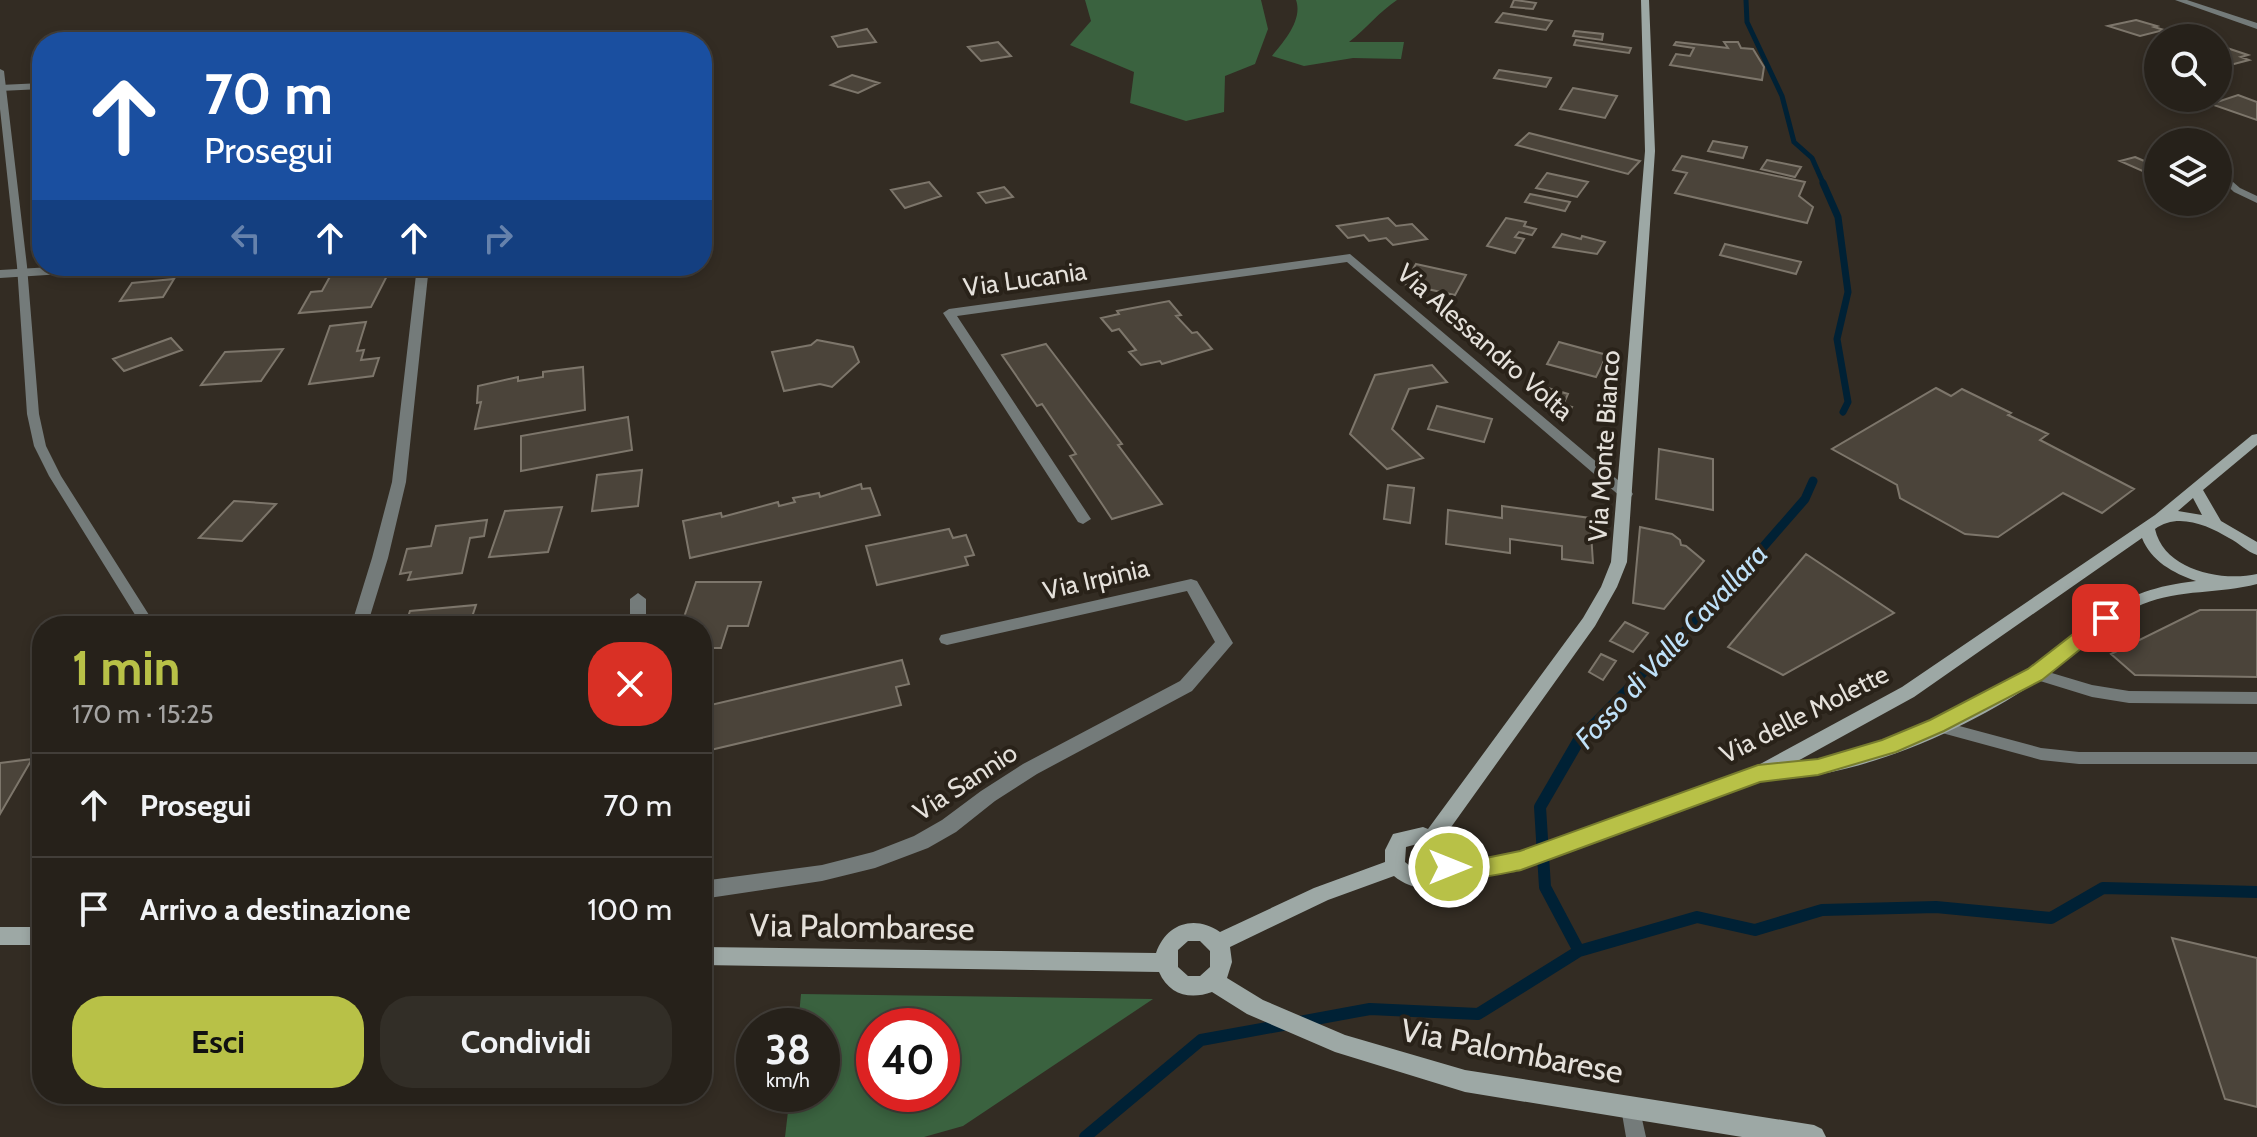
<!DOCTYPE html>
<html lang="it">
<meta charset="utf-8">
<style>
body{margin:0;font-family:Cabin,sans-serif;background:#322e27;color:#f1f3f6;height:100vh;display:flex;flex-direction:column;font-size:30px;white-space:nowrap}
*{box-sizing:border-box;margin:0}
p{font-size:26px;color:#a4a3a2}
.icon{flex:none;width:44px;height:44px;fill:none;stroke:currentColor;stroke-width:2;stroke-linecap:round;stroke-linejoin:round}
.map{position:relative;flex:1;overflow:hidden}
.panel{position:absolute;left:32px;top:616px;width:680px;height:488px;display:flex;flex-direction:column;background:#26211a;border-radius:32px;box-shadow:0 4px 12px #0003,0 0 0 2px #423e39}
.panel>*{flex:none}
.guide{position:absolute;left:32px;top:32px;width:680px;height:244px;border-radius:32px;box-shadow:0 4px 12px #0003,0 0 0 2px #423e39;background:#1a4fa0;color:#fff;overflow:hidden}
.controls{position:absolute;left:2144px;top:24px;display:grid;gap:16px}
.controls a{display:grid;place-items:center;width:88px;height:88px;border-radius:50%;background:#26211a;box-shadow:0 4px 12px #0003,0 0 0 2px #423e39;font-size:40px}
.speed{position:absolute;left:736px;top:1008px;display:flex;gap:16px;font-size:40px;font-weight:700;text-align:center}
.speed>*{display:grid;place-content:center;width:104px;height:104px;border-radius:50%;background:#26211a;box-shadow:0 4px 12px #0003,0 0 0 2px #423e39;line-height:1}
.speed small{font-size:20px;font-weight:400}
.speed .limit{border:12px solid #d22;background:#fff;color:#111}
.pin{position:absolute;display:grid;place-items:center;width:68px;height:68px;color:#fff;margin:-34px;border-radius:16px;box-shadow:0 4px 12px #0006}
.me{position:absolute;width:88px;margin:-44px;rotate:90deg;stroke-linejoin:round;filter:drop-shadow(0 0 6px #0008)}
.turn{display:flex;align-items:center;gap:28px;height:168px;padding:0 40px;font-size:36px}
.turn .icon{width:104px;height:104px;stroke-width:2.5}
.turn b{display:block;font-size:56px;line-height:68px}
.lanes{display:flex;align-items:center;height:76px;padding:0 40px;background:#0003;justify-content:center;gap:40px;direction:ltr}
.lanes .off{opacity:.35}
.round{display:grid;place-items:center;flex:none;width:84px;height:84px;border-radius:32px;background:#322e27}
.overview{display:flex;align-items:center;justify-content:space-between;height:136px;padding:0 40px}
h1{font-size:48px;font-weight:700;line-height:60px;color:#b8c147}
.cta{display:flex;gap:16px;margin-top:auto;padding:16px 40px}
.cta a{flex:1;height:92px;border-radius:32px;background:#b8c147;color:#111;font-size:32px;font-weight:700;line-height:92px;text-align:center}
.cta a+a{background:#322e27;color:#f1f3f6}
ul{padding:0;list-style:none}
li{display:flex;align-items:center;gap:24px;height:104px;padding:0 40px;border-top:2px solid #423e39}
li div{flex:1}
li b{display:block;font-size:30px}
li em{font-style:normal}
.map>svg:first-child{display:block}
.green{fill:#3a623f;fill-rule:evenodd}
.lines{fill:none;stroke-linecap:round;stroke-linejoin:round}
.stream-far3{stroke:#002135;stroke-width:5}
.stream-far2{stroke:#002135;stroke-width:7}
.stream-far1{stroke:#002135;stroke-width:9}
.stream{stroke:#002135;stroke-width:12}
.building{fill:#4b443a;stroke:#7d766b;stroke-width:2}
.lane{fill:#747b7a;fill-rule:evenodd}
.street{fill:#747b7a;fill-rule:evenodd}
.secondary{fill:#9da8a5;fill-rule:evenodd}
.route{fill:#b8c147;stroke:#787d2e;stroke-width:2}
.labels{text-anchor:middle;stroke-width:8;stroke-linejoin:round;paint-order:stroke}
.street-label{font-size:26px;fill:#e5e1db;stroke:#292219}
.water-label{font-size:28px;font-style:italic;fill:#bfe1f9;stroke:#292219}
.near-street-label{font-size:32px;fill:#e5e1db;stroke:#292219}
</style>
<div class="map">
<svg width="2257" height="1137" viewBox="0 0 2257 1137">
<rect width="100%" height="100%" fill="#332c23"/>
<path class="green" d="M1085,0H1261L1268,29L1255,64L1225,76L1224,112L1186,121L1130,103L1134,72L1070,45L1091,21Z
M1296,0H1397C1379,12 1367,28 1349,42H1404L1401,59L1353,58L1304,66L1272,56C1284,41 1303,20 1296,0Z
M801,994L1153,999L963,1126L924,1137H785L790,1094H822V1026H798ZM874,1026H942V1094H874Z"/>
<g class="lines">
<path class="stream-far3" d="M1746,0L1747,22L1782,96L1794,142L1812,158L1824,185"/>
<path class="stream-far2" d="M1823,183L1838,217L1848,292L1837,339L1848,402L1843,412"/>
<path class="stream-far1" d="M1582,735L1731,584L1805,499L1813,481"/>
<path class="stream" d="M1579,951L1545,887L1540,807L1583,733
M1085,1137L1201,1040L1370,1009L1478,1014L1579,951L1697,917L1755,930L1822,910L1936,907L2051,918L2103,888L2257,892"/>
</g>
<path class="building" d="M1514,0H1515L1536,3L1533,9L1511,7Z
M1503,13L1552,21L1546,30L1496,22Z
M2136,20L2157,26L2154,27L2164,30L2140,36L2108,26Z
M867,29L876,42L838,47L832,37Z
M1575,31L1603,34L1602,40L1573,36Z
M1576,40L1631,48L1629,53L1574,45Z
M998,42L1011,56L981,61L968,47Z
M1676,42L1728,48L1724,42H1738L1741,48L1753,49L1764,67L1762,80L1670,65L1676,54L1690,56L1694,48L1674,45Z
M2218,45L2248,55L2241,57L2249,60L2234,64H2218Z
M1499,70L1551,78L1546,87L1494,78Z
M852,75L879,83L858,93L831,85Z
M1573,88L1617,96L1605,118L1560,109Z
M2238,95L2257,102V120L2211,104Z
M1529,133L1640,161L1628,174L1516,145Z
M2194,134L2216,142H2173Z
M1713,141L1747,147L1743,158L1708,151Z
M1682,156L1805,182L1799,196L1813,207L1807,223L1675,193L1687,173L1673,170Z
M2135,157L2158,167V169L2147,173L2120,161Z
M1767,160L1801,167L1795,177L1761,169Z
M1547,173L1588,182L1577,197L1536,188Z
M929,182L941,196L905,208L891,190Z
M1004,187L1013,197L986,203L978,193Z
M1530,194L1570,202L1565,211L1525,202Z
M1388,218L1396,226L1412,224L1427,239L1393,245L1386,238L1369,241L1364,235L1348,238L1337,226Z
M1506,218L1526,222L1524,226L1536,229L1532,235L1519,232L1515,237L1524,239L1515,253L1487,246Z
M1562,234L1581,239L1582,236L1605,242L1597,254L1553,247Z
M1725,244L1801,262L1796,274L1720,255Z
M1416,264L1466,275L1455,295L1404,284Z
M391,268L371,307L299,313L311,292L322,291L332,273Z
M174,279L163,297L120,301L132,283Z
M1169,301L1181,315L1176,316L1192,333L1197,332L1212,349L1162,364L1160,361L1141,365L1129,352L1136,350L1119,329L1112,331L1101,318L1119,314L1117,311Z
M366,322L357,351L364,350L361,360L379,358L373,376L309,384L330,326Z
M171,338L182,350L124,371L113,359Z
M817,340L853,347L859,362L832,387L820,384L784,391L772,352L811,345Z
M1559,342L1607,355L1596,377L1547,364Z
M1046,344L1122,444L1118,445L1162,504L1112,519L1070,456L1076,454L1042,404L1037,406L1002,355Z
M283,349L261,381L201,385L225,352Z
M1432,365L1447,382L1409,389L1392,429L1423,458L1387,469L1350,434L1375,375Z
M583,367L585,410L475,429L481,402L477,403L478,386L518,377V381L543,377V372Z
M1538,385L1568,394L1563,405L1572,407L1564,423L1533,395Z
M1936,388L1951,396L1962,389L2011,413L2008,415L2048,434L2040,440L2134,489L2102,513L2063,493L1998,537L1965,534L1900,498L1897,485L1832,449Z
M1437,406L1492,419L1484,442L1428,429Z
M628,417L632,450L521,471V436Z
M1659,449L1713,459V510L1656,499Z
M642,470L638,506L592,511L597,475Z
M861,484L862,489L870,488L880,515L690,558L683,521L721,513L722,517L778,502L779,506L795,502L793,498L819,493L820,497Z
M1388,485L1414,488L1410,523L1384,519Z
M234,501L276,504L242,541L199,538Z
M1502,506L1590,518L1593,563L1562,559V546L1510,539V553L1446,544L1448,510L1502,518Z
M562,507L548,552L489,557L505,511Z
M487,520L484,536L470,538L462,573L408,580L411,572L400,574L407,549L431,546L436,526Z
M1640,527L1672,534L1680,540L1681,545L1686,546L1704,561L1664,609L1633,603Z
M949,529L953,538L966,535L974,555L965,557L968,565L877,585L866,546Z
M1806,554L1894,613L1783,675L1728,647Z
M696,582H761L748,626H728L721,648H702V626H681Z
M476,605L469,626H405L410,611Z
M2200,610H2257V677L2135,675L2111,654Z
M1625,622L1648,633L1633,652L1610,641Z
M1601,654L1616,661L1603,680L1589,672Z
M902,660L909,684L896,687L901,705L702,752V707Z
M32,759L0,814V763Z
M2172,938L2257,958V1107L2225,1099Z
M240,1094H321L316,1103L237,1100Z"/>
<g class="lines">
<path class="lane" d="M0,69L4,71L27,266L39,414L46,446L61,476L156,626H142L49,476L34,446L27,414L17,266L0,109Z
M2218,169L2240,188L2257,196V203L2234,192L2218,177Z
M2035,668L2092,685L2129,691L2257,692V704L2129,703L2092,697L2030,678L2027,674L2030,670Z
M1937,720L2041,748L2079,752H2257V764H2079L2041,760L1931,730L1929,726L1931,722Z
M1631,1098L1638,1101L1646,1137H1626L1621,1108L1624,1101Z"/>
<path class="street" d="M2175,0H2187L2257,23V29Z
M42,83V89L0,91V85Z
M1350,254L1631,491L1633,494L1631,497H1621L1347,262L957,316L1091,519L1083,524L1078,522L943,313L949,309Z
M69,266H131L125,270L0,278V270Z
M417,266H429L406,482L388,558L367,626H351L372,558L392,482Z
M1191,579L1197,581L1233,643L1192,691L1037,774L995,801L956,832L928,848L875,868L822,881L702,899V881L822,865L873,852L914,836L942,820L981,791L1023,764L1180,681L1215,642L1187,591L947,645L941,643L939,639L941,635Z
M638,593L646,599V626H630V599Z"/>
<path class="secondary" d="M1641,0H1649L1655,151L1627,562L1617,587L1595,626L1444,837L1451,841L1459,859L1481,861L1520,853L1751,769L1902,687L2155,515L2252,435L2257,434V445L2203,490L2221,521L2257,542V555C2247,552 2239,543 2229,538C2208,525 2177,512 2155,529C2164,570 2221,582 2257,574V584C2220,594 2180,589 2143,604C2107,619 2082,650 2050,672C1975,727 1857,780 1763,780L1521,869L1481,877L1454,876C1440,895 1410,890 1394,876L1328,900L1230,947L1232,962L1227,978L1263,1000L1345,1035L1465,1070L1814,1125L1822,1129L1826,1137H1742L1465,1092L1335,1052L1247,1014L1212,992C1190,1000 1169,995 1159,972L702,965V947L1156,953C1166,924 1194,914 1220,932L1314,888L1385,862V850L1393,834L1423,827L1428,829L1583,618L1601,587L1611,562L1645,151ZM2193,498L2202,515L2178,511ZM2142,538C2151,561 2173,573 2196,581C2114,590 2098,622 2036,664C1970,711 1875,755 1794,763L1914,697ZM1421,843L1436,852L1440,861L1437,868C1425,875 1415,870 1405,862L1406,847ZM1188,941H1200L1210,951V967L1200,976H1188L1178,967V950Z
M0,927H42V945H0Z"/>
</g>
<path class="route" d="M2106,612L2115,618L2113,623L2042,680L1944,731L1896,752L1818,775L1760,782L1521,870C1495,875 1467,883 1441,874L1438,867L1441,860L1449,857L1481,859L1520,851L1758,765L1818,759L1882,740L1930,720L2028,669L2099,614Z"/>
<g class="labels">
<g class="street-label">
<text transform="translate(1025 279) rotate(-8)" y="9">Via Lucania</text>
<text transform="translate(1485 342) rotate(41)" y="9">Via Alessandro Volta</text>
<text transform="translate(1604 446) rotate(-86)" y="9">Via Monte Bianco</text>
<text transform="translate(1096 579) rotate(-13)" y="9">Via Irpinia</text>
<text transform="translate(1804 714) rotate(-27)" y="9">Via delle Molette</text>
<text transform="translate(965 782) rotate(-33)" y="9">Via Sannio</text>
</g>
<g class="water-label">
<text transform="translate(1671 646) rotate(-47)" y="10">Fosso di Valle Cavallara</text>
</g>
<g class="near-street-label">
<text transform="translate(862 927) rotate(1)" y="11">Via Palombarese</text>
<text transform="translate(1512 1051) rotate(11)" y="11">Via Palombarese</text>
</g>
</g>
</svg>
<div class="controls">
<a><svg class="icon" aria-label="search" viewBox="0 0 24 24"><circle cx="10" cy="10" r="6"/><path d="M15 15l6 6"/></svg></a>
<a><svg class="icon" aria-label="layers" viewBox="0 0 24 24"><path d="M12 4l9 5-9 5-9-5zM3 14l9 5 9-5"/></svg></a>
</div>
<div class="speed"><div>38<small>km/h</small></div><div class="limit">40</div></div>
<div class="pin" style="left:2106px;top:618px;background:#d93025"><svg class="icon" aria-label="arrive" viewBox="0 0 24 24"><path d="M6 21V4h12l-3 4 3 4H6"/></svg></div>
<svg class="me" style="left:1449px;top:867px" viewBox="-20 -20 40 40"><circle r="17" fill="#b8c147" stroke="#fff" stroke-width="3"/><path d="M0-11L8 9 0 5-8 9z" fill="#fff"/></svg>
<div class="guide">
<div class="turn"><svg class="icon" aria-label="ahead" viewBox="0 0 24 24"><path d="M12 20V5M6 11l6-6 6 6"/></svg><div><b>70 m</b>Prosegui</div></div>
<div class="lanes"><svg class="icon off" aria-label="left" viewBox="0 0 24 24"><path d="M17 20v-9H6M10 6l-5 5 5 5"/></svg><svg class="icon" aria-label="ahead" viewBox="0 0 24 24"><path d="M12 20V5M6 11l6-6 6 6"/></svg><svg class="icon" aria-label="ahead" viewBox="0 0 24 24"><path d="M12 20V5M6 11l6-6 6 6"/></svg><svg class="icon off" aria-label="right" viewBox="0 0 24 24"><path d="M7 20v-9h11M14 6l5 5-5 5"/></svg></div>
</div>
<section class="panel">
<div class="overview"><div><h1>1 min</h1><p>170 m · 15:25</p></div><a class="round" style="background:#d93025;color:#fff"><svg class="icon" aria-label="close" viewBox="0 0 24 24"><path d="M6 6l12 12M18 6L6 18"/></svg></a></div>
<ul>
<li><svg class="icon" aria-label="ahead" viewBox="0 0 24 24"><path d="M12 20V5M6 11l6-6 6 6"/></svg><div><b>Prosegui</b></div><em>70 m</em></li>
<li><svg class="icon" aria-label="arrive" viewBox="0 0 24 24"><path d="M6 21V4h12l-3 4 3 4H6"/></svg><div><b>Arrivo a destinazione</b></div><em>100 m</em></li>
</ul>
<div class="cta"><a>Esci</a><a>Condividi</a></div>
</section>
</div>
